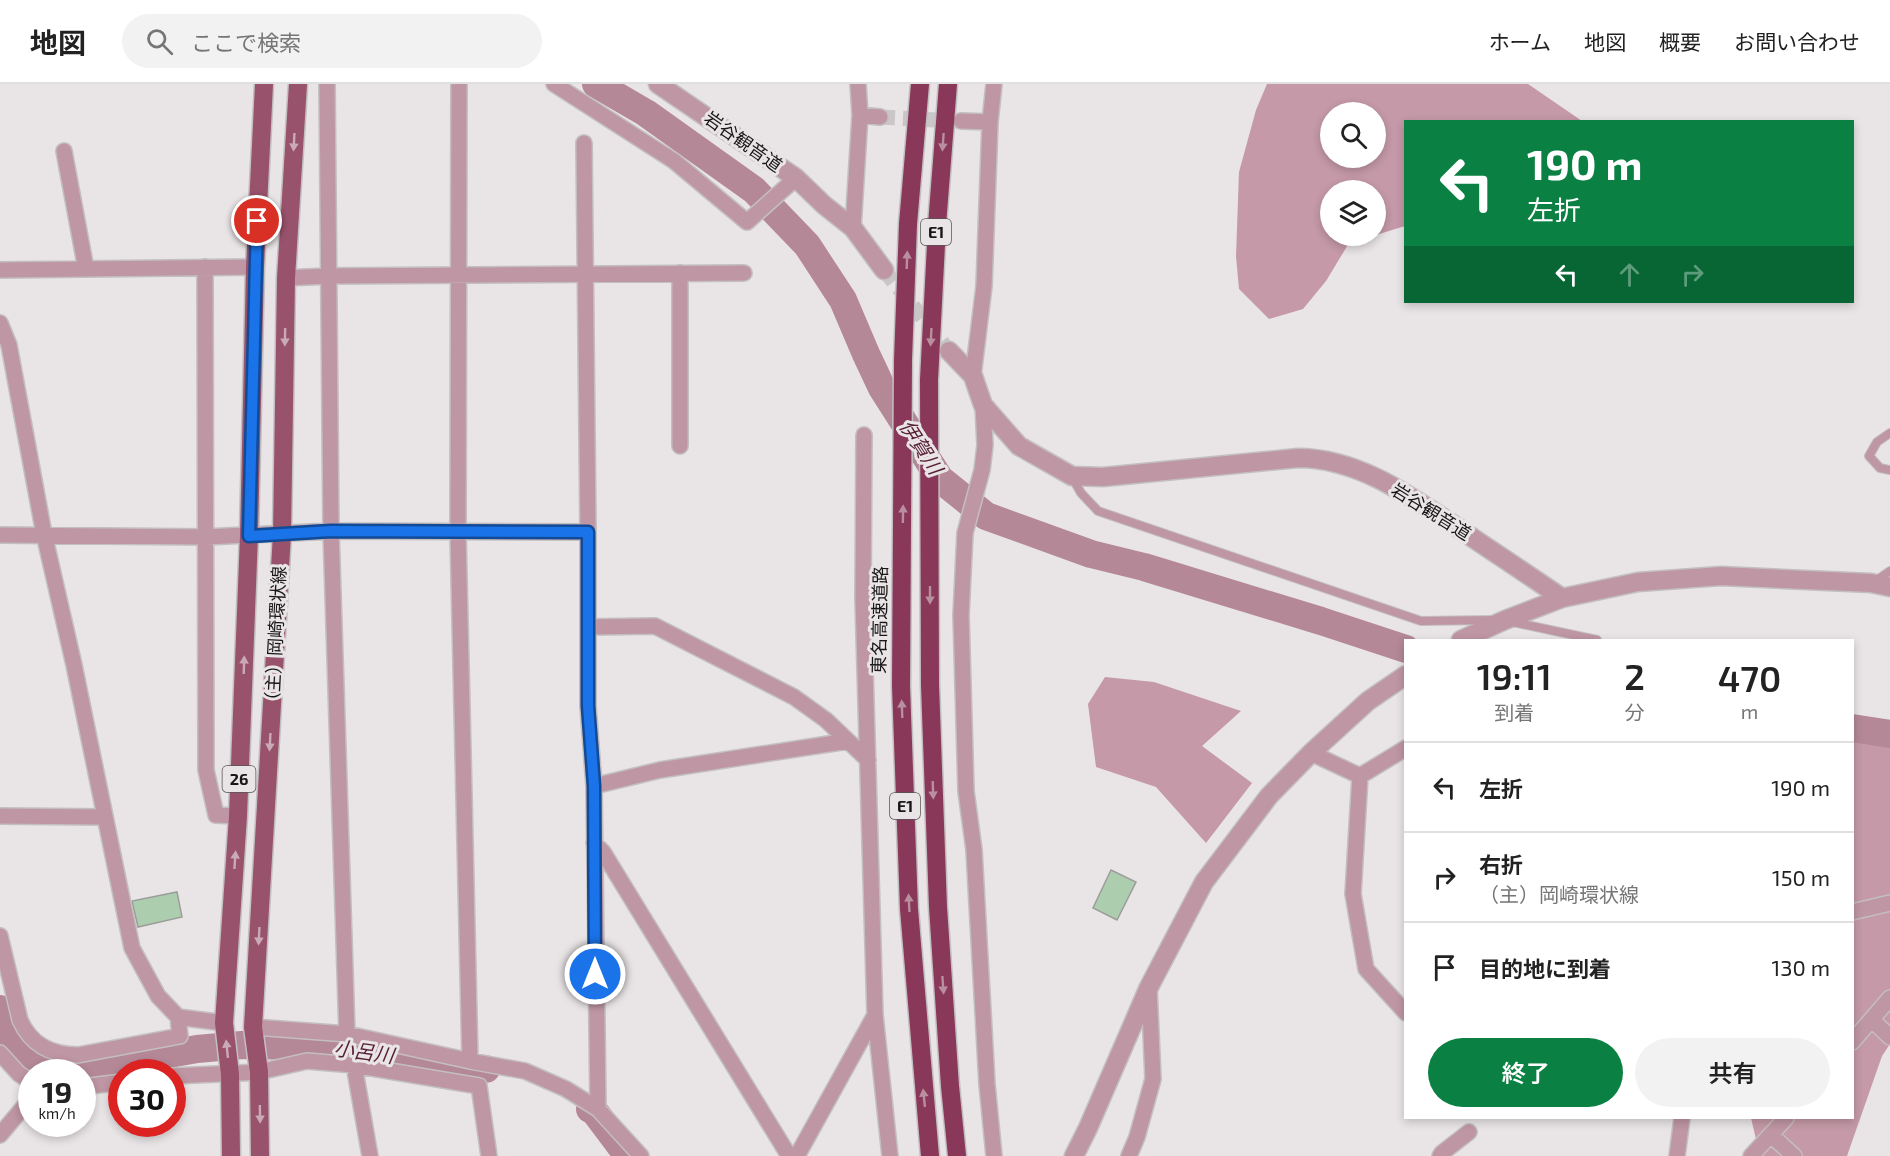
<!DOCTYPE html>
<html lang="ja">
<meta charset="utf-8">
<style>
body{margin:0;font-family:"Exo 2","Noto Sans JP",sans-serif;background:#f2f2f2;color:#222;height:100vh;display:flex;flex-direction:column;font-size:22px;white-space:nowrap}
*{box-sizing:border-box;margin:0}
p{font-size:20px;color:#767676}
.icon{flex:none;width:33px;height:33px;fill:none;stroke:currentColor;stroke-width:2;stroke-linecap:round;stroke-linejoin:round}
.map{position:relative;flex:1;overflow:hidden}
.sheet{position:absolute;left:1404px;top:555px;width:450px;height:480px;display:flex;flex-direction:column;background:#fff;border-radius:0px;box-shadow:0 3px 9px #0003}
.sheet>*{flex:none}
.top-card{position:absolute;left:1404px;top:36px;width:450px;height:183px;border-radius:0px;box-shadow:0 3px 9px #0003;background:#0b8043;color:#fff;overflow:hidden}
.buttons{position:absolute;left:1320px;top:18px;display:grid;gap:12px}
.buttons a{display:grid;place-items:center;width:66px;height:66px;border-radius:50%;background:#fff;box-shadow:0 3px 9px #0003;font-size:30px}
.speed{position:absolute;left:18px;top:975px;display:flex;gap:12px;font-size:30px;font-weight:700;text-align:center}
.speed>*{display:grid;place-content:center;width:78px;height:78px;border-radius:50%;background:#fff;box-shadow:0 3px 9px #0003;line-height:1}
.speed small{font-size:15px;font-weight:400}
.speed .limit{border:9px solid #d22;background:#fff;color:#111}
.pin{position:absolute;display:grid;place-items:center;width:51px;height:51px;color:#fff;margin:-26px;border:3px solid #fff;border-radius:50%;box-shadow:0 2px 6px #0007}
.me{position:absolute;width:66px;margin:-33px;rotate:0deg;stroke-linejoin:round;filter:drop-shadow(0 0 4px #0008)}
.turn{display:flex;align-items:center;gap:21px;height:126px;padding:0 24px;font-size:27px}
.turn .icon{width:78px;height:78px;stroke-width:2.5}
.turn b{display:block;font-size:42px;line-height:51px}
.lanes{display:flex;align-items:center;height:57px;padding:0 24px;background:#0003;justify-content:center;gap:30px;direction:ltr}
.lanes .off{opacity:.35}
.eta{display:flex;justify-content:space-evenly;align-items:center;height:102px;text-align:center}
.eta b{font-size:36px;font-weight:600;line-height:42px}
.button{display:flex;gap:12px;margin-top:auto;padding:12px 24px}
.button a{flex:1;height:69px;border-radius:36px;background:#0b8043;color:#fff;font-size:24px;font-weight:600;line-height:69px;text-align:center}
.button a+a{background:#f2f2f2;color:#222}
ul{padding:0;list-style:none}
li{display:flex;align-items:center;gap:18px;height:90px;padding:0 24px;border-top:2px solid #e0e0e0}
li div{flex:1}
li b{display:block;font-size:22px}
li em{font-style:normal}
header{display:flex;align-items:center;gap:36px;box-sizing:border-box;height:84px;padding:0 30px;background:#fff;border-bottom:2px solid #e0e0e0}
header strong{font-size:28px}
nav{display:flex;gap:33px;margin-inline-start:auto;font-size:21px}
.search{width:420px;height:54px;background:#f2f2f2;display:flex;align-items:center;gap:15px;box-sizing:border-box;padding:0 21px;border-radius:33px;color:#767676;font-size:22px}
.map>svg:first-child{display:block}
.forest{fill:#c599a7;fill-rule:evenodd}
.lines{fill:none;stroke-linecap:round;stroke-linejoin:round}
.river{stroke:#b48897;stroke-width:28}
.building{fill:#accdae;stroke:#9b9e9b;stroke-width:1.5}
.minor-tunnel{stroke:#cac5c6;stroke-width:15;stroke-dasharray:15 8;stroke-linecap:butt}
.service-casing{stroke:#c3bfc0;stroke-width:10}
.minor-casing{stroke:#c3bfc0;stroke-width:18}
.tertiary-casing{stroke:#c3bfc0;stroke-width:21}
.primary-casing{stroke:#c3bfc0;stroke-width:21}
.motorway-casing{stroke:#c3bfc0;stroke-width:21}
.service{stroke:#bf96a3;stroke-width:8}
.minor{stroke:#bf96a3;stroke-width:15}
.tertiary{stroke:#bf96a3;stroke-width:18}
.primary{stroke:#99526c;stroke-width:18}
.motorway{stroke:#893859;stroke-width:18}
.oneway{fill:#c9aab5}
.oneway2{fill:#b98e9f}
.route-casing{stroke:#114b97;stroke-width:15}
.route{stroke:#1a73e8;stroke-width:10}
.labels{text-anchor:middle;stroke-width:6;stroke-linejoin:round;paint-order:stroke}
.shield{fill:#e9e4e5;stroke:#575454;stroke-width:1.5}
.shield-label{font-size:16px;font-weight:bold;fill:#181616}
.street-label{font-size:18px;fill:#181616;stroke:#e9e4e5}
.water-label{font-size:20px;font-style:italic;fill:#571f36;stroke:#e9e4e5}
</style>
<header>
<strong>地図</strong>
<div class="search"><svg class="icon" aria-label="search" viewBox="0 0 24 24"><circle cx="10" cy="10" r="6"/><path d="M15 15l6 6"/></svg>ここで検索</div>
<nav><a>ホーム</a><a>地図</a><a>概要</a><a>お問い合わせ</a></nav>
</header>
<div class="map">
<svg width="1890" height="1072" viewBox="0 0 1890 1072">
<rect width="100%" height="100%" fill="#e9e4e5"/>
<path class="forest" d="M1267,0H1528L1582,37L1406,38L1405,142L1376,151V106H1330V152H1375L1349,159L1326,197L1303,225L1269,235L1239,205L1236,172L1239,88L1256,26ZM1330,28H1376V74H1330Z
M1105,593L1154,598L1241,627L1202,662L1252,699L1206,759L1156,703L1096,683L1088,620Z
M1853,657L1890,659V960L1882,972L1847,1072H1760L1751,1034H1852Z"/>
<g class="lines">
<path class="river" d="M596,0L646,29L754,106L807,161L843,216L866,270L882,304L940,395L986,432L1091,470L1144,483L1321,537L1406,565
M1852,644L1890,650
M0,925L18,966L28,973L67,988
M70,988L197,965L242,961L316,962L486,985
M590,1025L595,1028L628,1072"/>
</g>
<path class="building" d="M1111,786L1136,798L1117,836L1093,824Z
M177,808L182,833L138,843L132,817Z"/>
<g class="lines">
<path class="minor-tunnel" d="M880,33L955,37
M884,186L949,267"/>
<defs>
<path id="service" d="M1890,349L1877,358L1869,372L1880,384L1890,386
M1072,393L1081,409L1098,427L1421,537L1493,536
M1874,498L1890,487
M1513,538L1597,556"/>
<path id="minor" d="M327,0L331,447L347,950
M459,0L458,449L470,977
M554,0L674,77L747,138L796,94
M860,31L880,33
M961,37L990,38
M584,59L588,448V622L594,702L598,1025
M64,67L86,185
M853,144L860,31L858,0
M205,183L206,686L216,731L238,732
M0,186L255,183
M286,194L328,192L744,189
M0,239L9,261L44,450L74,581L132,864L158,912L178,933L224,939
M973,292L984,202L990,38L994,0
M983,321L985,361L982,386L965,449L961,531L966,707L974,766L987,1000L994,1072
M864,351L863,515L875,931L890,1072
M680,362V189
M0,451L206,453L331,447L588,448
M588,543L655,542L794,613L826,636L868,676
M1311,669L1360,692
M1360,692L1353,810L1366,885L1406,929
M1360,692L1406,664
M594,702L660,686L848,657
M0,732L104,733
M594,759L603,768L789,1072
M1852,828L1890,819
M0,852L20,936C31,961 51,971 78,971L180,952L178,933
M1872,936L1890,953
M253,943L347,950L470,977L525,987L566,1005L598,1025L641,1072
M1852,958L1890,914
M0,969L19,990L32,998
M354,981L370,1072
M172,992L259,988L307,977L354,981L479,1002L489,1072
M82,1003L122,998
M0,1051L32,1013
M1771,1051L1794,1072
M797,1072L875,931
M1129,1072L1137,1053L1153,995L1149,903
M1440,1072L1442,1069L1469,1048
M1677,1072L1682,1034
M1751,1072L1786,1034"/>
<path id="tertiary" d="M658,0L796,94L824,121L853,144L884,186
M949,267L973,292L983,321L1019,362L1072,392L1103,393L1298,374C1361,374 1416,416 1467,450C1498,471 1530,492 1562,514
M1461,556L1505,536L1562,514L1638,498L1721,492L1871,499L1890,503
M1074,1072L1088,1044L1149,903L1204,798L1269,712L1311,669L1368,617L1406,591"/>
<path id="primary" d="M231,1072L230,990L224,939L238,732L249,451L255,183L264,0
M260,1072L259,988L253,943L282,450L286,194L298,0"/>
<path id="motorway" d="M920,0L908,140L903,276L901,602L909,825L930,1072
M948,0L937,141L929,296L930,601L938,823L950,1002L957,1072"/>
</defs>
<use href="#service" class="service-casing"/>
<use href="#minor" class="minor-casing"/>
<use href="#tertiary" class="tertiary-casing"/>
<use href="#primary" class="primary-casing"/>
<use href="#motorway" class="motorway-casing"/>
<use href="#service" class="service"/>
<use href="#minor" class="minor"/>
<use href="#tertiary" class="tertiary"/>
<use href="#primary" class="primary"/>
<use href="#motorway" class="motorway"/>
</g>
<defs><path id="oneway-solid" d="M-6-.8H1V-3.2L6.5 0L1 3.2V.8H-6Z" transform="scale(1.5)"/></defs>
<g class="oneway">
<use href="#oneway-solid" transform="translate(294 58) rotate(93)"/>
<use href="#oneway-solid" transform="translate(285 253) rotate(91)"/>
<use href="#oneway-solid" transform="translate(244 581) rotate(-88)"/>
<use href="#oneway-solid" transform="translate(270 658) rotate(93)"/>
<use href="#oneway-solid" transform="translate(235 776) rotate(-86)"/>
<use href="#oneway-solid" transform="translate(259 852) rotate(93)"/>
<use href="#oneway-solid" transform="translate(227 965) rotate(-96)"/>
<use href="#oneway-solid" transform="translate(260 1030) rotate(89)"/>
</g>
<g class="oneway2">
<use href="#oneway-solid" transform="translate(943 58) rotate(94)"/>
<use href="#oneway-solid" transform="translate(907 176) rotate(-88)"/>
<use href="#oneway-solid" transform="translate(931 253) rotate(93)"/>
<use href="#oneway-solid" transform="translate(903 430) rotate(-89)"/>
<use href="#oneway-solid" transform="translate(930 511) rotate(90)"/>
<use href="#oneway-solid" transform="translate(902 625) rotate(-92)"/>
<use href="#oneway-solid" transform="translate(933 706) rotate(88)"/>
<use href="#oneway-solid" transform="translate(909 819) rotate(-93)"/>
<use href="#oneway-solid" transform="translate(943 901) rotate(86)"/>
<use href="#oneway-solid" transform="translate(924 1014) rotate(-96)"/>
</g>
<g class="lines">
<defs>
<path id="route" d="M257,137L249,452L331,447L588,448V622L594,702L595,890"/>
</defs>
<use href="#route" class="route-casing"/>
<use href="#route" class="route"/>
</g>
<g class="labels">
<g class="shield">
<rect x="921" y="135" width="30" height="26" rx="4.5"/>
<rect x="222.5" y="682" width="33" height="26" rx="4.5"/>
<rect x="890" y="709" width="30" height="26" rx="4.5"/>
</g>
<g class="shield-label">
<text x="936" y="154">E1</text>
<text x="239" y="701">26</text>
<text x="905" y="728">E1</text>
</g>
<g class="street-label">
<text transform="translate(743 58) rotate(35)" y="6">岩谷観音道</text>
<text transform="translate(1431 428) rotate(32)" y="6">岩谷観音道</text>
<text transform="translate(880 536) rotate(-89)" y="6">東名高速道路</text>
<text transform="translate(276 554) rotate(-87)" y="6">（主）岡崎環状線</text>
</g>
<g class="water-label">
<text transform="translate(921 363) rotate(57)" y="7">伊賀川</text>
<text transform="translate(364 968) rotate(8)" y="7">小呂川</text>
</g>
</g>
</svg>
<div class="buttons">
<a><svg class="icon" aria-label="search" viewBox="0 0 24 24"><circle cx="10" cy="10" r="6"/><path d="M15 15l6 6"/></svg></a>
<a><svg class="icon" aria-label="layers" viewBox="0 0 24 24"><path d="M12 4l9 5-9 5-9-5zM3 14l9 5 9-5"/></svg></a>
</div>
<div class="speed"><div>19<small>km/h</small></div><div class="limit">30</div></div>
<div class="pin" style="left:257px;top:137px;background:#d93025"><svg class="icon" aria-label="arrive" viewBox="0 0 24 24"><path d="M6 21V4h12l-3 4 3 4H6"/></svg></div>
<svg class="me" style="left:595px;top:890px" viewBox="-20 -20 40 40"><circle r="17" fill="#1a73e8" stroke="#fff" stroke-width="3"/><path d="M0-11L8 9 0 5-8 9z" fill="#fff"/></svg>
<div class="top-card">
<div class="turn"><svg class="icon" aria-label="left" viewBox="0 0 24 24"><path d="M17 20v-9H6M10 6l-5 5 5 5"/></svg><div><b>190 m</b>左折</div></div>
<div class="lanes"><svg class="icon" aria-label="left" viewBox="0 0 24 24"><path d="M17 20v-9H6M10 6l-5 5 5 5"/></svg><svg class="icon off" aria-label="ahead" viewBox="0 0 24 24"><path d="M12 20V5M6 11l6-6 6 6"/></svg><svg class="icon off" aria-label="right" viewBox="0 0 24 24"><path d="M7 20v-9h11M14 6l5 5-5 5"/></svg></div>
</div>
<section class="sheet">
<div class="eta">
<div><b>19:11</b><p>到着</p></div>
<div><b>2</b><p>分</p></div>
<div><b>470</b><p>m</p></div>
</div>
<ul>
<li><svg class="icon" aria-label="left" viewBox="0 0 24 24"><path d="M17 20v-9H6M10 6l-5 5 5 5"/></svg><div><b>左折</b></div><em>190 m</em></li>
<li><svg class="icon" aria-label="right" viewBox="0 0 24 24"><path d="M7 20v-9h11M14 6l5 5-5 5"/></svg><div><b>右折</b><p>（主）岡崎環状線</p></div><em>150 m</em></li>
<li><svg class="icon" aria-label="arrive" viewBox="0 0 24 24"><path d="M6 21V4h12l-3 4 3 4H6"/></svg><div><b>目的地に到着</b></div><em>130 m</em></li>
</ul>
<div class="button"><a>終了</a><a>共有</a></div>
</section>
</div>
